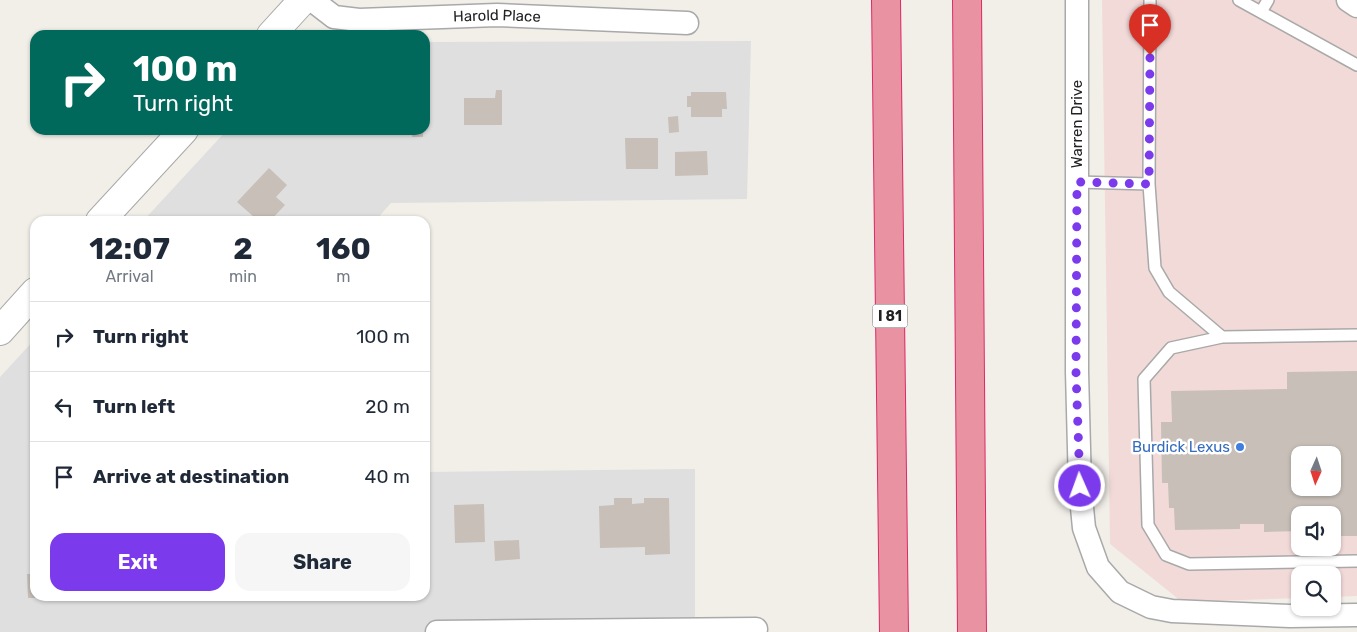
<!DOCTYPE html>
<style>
body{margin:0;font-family:Rubik,sans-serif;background:#f6f6f7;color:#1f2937;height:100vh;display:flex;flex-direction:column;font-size:19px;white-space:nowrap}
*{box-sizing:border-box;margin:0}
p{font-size:16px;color:#747a83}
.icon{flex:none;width:28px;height:28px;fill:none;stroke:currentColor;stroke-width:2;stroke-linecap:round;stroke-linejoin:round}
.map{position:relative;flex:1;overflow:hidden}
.side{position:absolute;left:30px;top:216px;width:400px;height:385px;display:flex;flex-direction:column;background:#fff;border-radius:15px;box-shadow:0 1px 4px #0004}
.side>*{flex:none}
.hud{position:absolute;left:30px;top:30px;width:400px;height:105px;border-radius:15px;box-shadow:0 1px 4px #0004;background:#00695c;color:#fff;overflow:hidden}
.needle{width:32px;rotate:183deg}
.controls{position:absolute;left:1291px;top:446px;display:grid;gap:10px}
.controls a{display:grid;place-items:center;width:50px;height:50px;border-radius:10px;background:#fff;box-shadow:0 1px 4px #0004;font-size:25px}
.pin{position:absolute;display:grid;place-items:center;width:42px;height:42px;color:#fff;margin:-51px -21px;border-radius:50% 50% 50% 0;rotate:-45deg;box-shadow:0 0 5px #0007}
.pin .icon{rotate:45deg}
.me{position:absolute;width:55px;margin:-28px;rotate:358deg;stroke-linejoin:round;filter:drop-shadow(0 0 4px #0008)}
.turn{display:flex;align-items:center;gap:18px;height:105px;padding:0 20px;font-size:22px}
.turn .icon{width:65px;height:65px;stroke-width:2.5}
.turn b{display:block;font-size:35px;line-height:42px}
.eta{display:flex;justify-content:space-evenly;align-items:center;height:85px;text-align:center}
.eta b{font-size:30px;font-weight:700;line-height:35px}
.button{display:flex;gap:10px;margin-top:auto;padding:10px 20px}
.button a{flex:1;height:58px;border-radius:15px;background:#7c3aed;color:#fff;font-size:20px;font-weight:700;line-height:58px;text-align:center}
.button a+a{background:#f6f6f7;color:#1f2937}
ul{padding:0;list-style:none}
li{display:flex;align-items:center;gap:15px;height:70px;padding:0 20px;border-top:1px solid #e0e1e3}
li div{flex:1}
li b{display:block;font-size:19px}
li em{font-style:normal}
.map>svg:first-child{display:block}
.residential{fill:#e0dfdf}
.commercial{fill:#f2dad9;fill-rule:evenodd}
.building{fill:#c7bfb8;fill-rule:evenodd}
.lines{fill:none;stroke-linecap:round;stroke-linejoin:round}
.service-casing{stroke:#a9a9a9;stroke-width:14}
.minor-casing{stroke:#a9a9a9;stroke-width:25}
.tertiary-casing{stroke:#a9a9a9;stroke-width:30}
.motorway-casing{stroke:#dc2a67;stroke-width:30}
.service{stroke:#fff;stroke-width:11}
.minor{stroke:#fff;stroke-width:22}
.tertiary{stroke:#fff;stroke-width:28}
.motorway{stroke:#e892a2;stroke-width:28}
.route{stroke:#7c3aed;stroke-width:9;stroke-dasharray:0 16.2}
.shop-dot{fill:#3f7fe0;stroke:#fff;stroke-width:2}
.labels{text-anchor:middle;stroke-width:5;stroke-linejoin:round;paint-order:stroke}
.shield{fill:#fff;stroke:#646464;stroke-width:1}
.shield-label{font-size:14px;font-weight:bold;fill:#222}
.street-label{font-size:15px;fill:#222;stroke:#fff}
.shop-label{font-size:15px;fill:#366cbe;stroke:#fff;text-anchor:end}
</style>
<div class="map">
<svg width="1357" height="632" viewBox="0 0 1357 632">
<rect width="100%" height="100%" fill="#f2efe9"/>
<path class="residential" d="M751,41L747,199L391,203L375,221H143L227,130H425V42Z
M35,339V596H425V472L695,469V632H0V377Z"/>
<path class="commercial" d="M1102,0H1357V596L1333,597L1332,575H1300V598L1182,602L1110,544ZM1300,455H1332V488H1300ZM1300,515H1332V548H1300Z"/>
<path class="building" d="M496,90H502V125H464V98H495Z
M691,92H726L727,109H722V117H691V107H687V96H691Z
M678,116L679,132L669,133L668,117Z
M412,130H423V137H412Z
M625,138H658V169H626Z
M707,151L708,175L675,176V152Z
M269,168L287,185L276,197L285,205L270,221H255L252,219L254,217L237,202Z
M1357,371V536H1332V515H1300V531L1264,532V524H1240V529L1175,530L1174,508H1169L1168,483H1162L1161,422H1172L1171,391L1287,389V372ZM1300,455H1332V488H1300Z
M614,498H632V504L644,503V498H669L670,554L645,555V547L600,548L599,506L614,505Z
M484,504L485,542L455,543L454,505Z
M519,540L520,559L495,561L494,541Z
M27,574H35V598H28Z
M39,596H54V599H39Z"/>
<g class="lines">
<defs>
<path id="service" d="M1239,0L1357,65
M1261,12L1268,0
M1077,182L1149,184L1155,268L1169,292L1222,337L1357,335
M1149,184L1150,0
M1222,337L1171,348L1144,379L1148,525L1166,555L1189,564L1357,561"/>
<g id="minor">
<path id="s1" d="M312,0L334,17L359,20L497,15L687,23"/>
<path d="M1077,0V372L1080,487L1084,528L1098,567L1120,592L1151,607L1172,611L1290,616L1357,615"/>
<path d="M1348,0L1357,6"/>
<path d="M437,632L756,629"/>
</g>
<path id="tertiary" d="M271,35L303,0
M100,221L184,130
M0,331L35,292"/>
<path id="motorway" d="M886,0L894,632
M967,0L972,632"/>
</defs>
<use href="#service" class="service-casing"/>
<use href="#minor" class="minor-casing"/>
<use href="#tertiary" class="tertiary-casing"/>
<use href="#motorway" class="motorway-casing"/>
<use href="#service" class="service"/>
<use href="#minor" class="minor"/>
<use href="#tertiary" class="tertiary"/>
<use href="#motorway" class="motorway"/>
</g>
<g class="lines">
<path class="route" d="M1080,486L1076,372L1077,182L1149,184L1150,55"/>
</g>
<circle class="shop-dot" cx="1240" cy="447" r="5"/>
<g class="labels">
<rect class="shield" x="872.5" y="304.5" width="35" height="23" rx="4"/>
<g class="shield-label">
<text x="890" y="321">I 81</text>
</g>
<g class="street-label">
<text dy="5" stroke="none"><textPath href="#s1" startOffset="191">Harold Place</textPath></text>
<text transform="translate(1077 124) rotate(-90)" y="5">Warren Drive</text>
</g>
<g class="shop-label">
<text x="1230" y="452">Burdick Lexus</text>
</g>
</g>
</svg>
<div class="controls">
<a><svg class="needle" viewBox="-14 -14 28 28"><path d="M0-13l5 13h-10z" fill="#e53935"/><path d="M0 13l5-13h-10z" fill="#747a83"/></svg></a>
<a><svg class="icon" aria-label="sound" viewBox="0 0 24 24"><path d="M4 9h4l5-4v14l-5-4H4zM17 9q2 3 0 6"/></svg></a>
<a><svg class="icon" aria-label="search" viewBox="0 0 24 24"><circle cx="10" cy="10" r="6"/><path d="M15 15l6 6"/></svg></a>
</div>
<div class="pin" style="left:1150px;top:55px;background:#d93025"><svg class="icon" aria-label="arrive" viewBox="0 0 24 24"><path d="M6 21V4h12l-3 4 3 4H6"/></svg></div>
<svg class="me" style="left:1080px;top:486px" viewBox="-20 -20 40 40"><circle r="17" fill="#7c3aed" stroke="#fff" stroke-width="3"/><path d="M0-11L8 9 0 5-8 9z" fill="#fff"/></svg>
<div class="hud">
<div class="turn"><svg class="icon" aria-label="right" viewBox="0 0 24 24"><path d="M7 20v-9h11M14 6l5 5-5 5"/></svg><div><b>100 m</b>Turn right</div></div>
</div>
<section class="side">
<div class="eta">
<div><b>12:07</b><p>Arrival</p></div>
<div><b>2</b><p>min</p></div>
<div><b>160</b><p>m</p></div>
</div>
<ul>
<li><svg class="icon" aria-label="right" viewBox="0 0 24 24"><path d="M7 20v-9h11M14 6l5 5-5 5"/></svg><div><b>Turn right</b></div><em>100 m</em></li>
<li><svg class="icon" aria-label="left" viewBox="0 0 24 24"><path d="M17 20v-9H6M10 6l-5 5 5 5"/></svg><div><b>Turn left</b></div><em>20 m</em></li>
<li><svg class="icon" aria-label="arrive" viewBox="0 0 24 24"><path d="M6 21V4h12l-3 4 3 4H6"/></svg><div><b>Arrive at destination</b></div><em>40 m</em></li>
</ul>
<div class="button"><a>Exit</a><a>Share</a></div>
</section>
</div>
